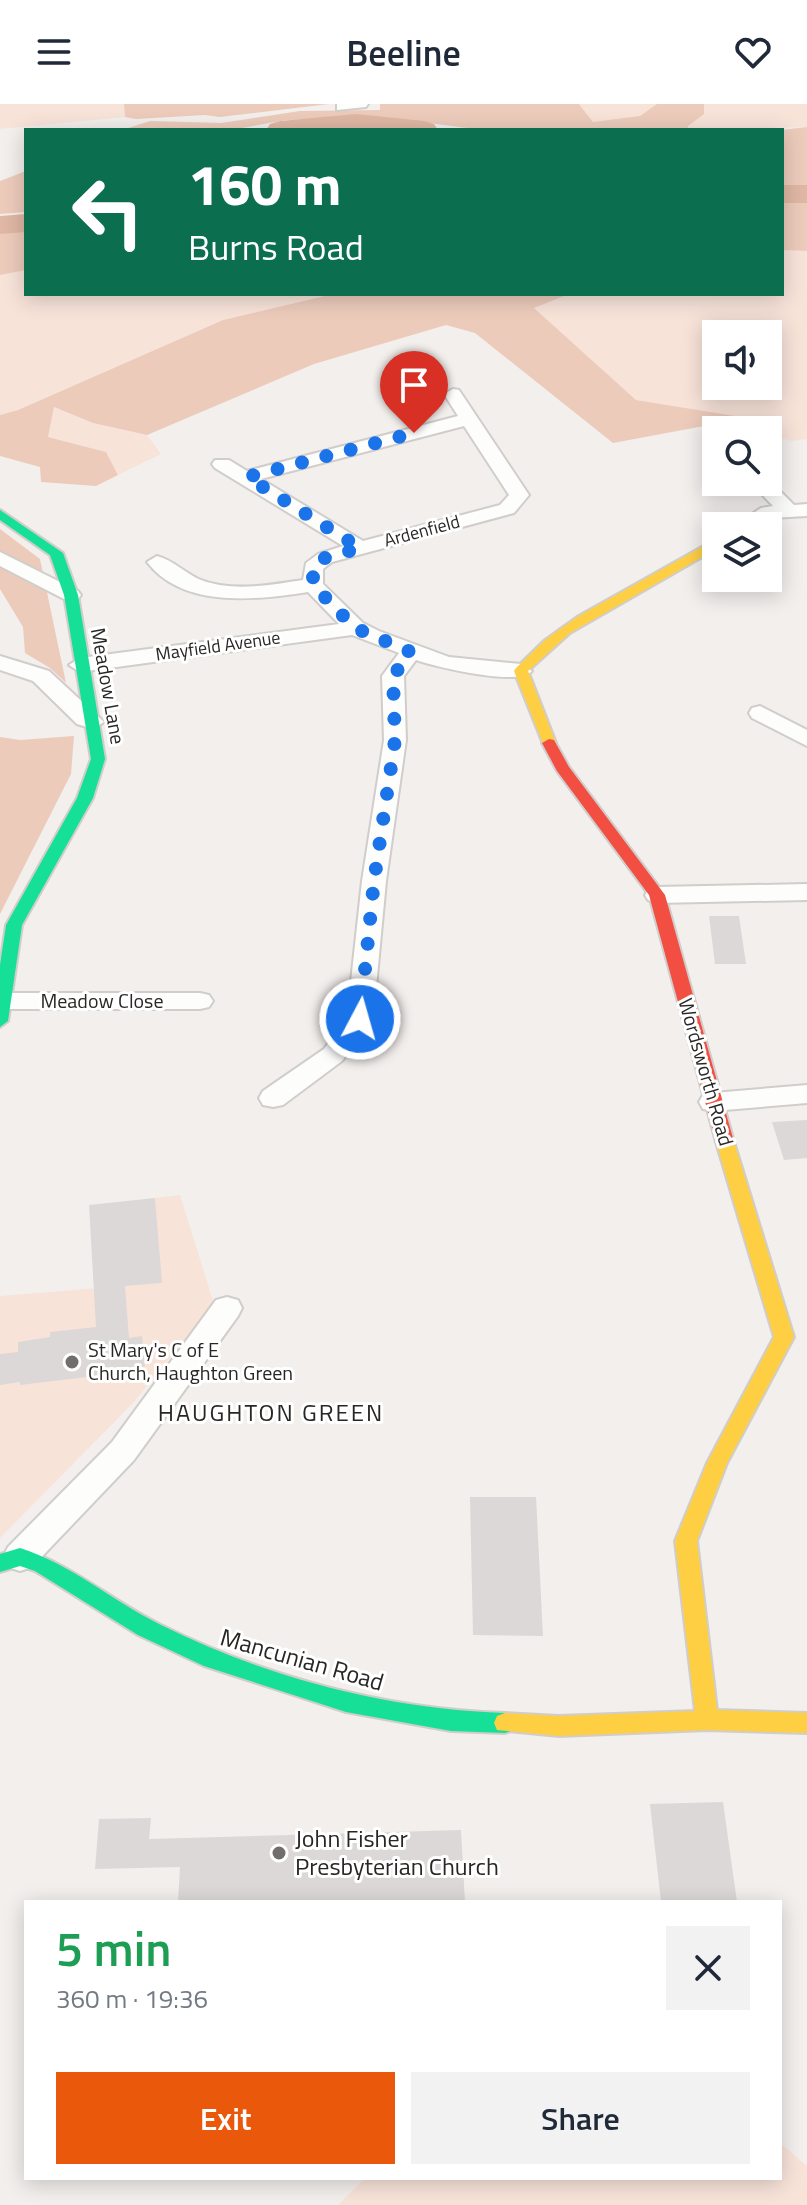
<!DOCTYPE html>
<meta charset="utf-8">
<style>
body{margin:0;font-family:"Titillium Web",sans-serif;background:#f2f2f3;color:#1f2937;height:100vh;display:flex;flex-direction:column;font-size:30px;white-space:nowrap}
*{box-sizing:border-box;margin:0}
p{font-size:26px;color:#747a83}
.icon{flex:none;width:44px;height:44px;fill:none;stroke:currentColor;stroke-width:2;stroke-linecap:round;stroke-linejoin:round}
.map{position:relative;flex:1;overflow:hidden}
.details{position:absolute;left:24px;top:1796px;width:758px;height:280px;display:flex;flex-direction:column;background:#fff;border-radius:0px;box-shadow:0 4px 20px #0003}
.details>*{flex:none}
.hud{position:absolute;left:24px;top:24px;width:760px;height:168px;border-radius:0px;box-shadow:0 4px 20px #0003;background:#0b6e4f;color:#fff;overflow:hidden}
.buttons{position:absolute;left:702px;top:216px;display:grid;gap:16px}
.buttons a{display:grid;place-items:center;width:80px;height:80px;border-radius:0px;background:#fff;box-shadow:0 4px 20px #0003;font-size:40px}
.pin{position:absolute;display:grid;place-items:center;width:68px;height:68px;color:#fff;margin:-82px -34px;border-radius:50% 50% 50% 0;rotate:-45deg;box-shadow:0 0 8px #0007}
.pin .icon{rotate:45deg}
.me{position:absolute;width:88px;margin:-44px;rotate:6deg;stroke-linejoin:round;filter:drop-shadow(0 0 6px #0008)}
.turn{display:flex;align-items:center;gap:28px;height:168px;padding:0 32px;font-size:36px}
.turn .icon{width:104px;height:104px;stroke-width:2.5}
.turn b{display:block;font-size:56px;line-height:68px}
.round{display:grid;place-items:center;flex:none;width:84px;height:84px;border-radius:0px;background:#f2f2f3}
.headline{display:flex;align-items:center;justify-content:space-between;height:136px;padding:0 32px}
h1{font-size:48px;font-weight:600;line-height:60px;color:#1e9e55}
.cta{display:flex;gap:16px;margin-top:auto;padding:16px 32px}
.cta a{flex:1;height:92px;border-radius:0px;background:#ea580c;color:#fff;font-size:32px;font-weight:600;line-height:92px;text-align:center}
.cta a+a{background:#f2f2f3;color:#1f2937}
header{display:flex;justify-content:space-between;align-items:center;height:104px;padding:0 32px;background:#fff;font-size:36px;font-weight:600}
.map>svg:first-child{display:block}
.green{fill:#f8e3d9;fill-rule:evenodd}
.forest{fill:#eccbbb}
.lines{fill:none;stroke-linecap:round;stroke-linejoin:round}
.river{fill:#dfb7a4;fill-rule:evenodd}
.building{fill:#dcd8d7}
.street-casing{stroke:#d0cdcb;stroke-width:4}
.fast-casing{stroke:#d0cdcb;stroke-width:4}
.slow-casing{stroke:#d0cdcb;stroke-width:4}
.jam-casing{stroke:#d0cdcb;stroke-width:4}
.street{fill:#fdfdfc;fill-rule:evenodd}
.fast{fill:#16e098;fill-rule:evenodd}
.slow{fill:#ffcf43;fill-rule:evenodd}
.jam{fill:#f24e42;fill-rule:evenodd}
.route{stroke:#1a73e8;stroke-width:14;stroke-dasharray:0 25.2}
.poi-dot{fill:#706d6c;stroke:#fff;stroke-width:3}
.labels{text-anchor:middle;stroke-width:6;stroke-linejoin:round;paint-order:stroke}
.far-street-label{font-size:18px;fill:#292726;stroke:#fff}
.street-label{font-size:20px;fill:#292726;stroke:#fff}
.poi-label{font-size:20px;fill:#292726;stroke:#fff;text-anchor:start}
.quarter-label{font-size:24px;letter-spacing:2px;fill:#292726;stroke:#fff}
.near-street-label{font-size:24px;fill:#292726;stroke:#fff}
.near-poi-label{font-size:24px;fill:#292726;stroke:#fff;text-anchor:start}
</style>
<header><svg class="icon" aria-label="menu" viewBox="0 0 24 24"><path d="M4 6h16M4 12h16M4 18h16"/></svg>Beeline<svg class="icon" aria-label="heart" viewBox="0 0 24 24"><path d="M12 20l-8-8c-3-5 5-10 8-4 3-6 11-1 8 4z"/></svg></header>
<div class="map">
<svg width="807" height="2101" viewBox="0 0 807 2101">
<rect width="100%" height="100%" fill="#f3efed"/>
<path class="green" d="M0,0H124L125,13L0,25Z
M579,0H807V23L688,26L687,23L593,18Z
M782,146L807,147V335L792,337L768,331V326H746L718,320L744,314L636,296L534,204L569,190H782ZM716,230H768V282H716Z
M26,166V190H333L223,216L18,306L0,311V171Z
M54,303L93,319L147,331L161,350L118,371L106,348L48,333Z
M180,1091L214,1200L133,1299L0,1434V1192L161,1179L155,1094Z
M780,2039L807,2062V2101H338L365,2074H780Z"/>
<path class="forest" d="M124,0H329L220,13L205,11L136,15L125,13Z
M380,0H579L593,18L640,12L657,0H704V10L688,22V26H483L381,13L286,16L231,26H122L150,17L221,19L300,7L380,6Z
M807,23V147L782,146L781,26Z
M26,67V108L0,110V77Z
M26,126V166L0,171V129Z
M333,190H569L534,204L636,296L747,314L613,339L475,229L446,221L314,260L147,331L93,319L54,303L48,333L106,348L118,371L96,382L41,378L40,363L0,352V311L18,306L223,216Z
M0,425L40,455L66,579L50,564L25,549L23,523L0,485Z
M74,632L71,670L0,810V633L20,636Z"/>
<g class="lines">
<path class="river" d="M356,10L424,17L434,20L438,26H266L270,20L280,17Z
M782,81H807V99H782Z
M26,110V128L0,130V112Z"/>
</g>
<path class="building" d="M709,812H739L746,860H715Z
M807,1016V1054L784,1056L772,1018Z
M155,1094L162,1179L125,1182L129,1234L142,1232L145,1266L20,1281V1278L0,1281V1250L18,1248V1238L50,1233V1228L96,1223L89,1101Z
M470,1393H536L543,1532L473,1531Z
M723,1698L737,1798H661L650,1700Z
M151,1714L149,1735L461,1726L465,1798H178L180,1763L95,1765L99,1715Z"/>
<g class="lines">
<defs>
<path id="street" d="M337,0H368L366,3L337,6Z
M453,285L459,286L529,391L514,409L332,458L323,465V480L363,519L379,527L449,553L521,560L532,567C519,583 436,563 416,556L404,572L406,636L386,777L373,915L342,957L283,1001L273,1003L263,1001L259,994L263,987L324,945L347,914L362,777L384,636L382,572L399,549L352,531L80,568L69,561L80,554L339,520L308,488C257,496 183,505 147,458L157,452C173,456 186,470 201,476C233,488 270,481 303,476L306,459L318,450L343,442L215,364L212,360L215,356H229L247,367L458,312L444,290ZM464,322L509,391L500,401L363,437L261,375Z
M768,375L794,401L807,400V412L772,414L758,422H734L761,404L773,402L750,378H768Z
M0,448L78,487L81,491L78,495H64L0,462Z
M0,552L49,567L104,618L93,625L77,620L33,577L0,566Z
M760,602L807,626V642L752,614L749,609L752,604Z
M807,780V796L657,799L648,796L645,791L648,786L657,783Z
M0,889H200L209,891L213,897L209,903L200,905H0Z
M807,981V999L713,1007L703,1005L699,998L703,991L713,989Z
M227,1193L238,1196L242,1204L238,1212L134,1356L32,1463L20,1467L8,1463L3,1453L8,1443L112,1338L216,1196Z"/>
<path id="fast" d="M0,406L63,449L78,491L105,655L93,694L22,821L8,917L0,923V861L6,821L77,694L91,655L64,491L50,451L0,416Z
M20,1444C71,1460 111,1496 159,1520C265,1573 386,1605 505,1609L513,1612L516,1619L513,1626L505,1629L451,1627L346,1608L204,1562L138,1531L35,1467L20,1462L0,1468V1450Z"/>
<path id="slow" d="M716,435V445L570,529L528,567L556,639L554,642H544L514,567L516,564L545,536L577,513Z
M725,1032L734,1038L794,1233L727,1359L697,1437L717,1606L807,1609V1629L707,1626L559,1632L497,1626L494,1619L497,1612L505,1609L559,1612L695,1607L675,1437L707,1359L774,1233L716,1038Z"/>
<path id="jam" d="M549,635L554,636L569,663L665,791L734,1038L731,1042H719L716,1038L649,791L557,667L542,639Z"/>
</defs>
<use href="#street" class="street-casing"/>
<use href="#fast" class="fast-casing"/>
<use href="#slow" class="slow-casing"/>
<use href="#jam" class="jam-casing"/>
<use href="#street" class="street"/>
<use href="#fast" class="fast"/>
<use href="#slow" class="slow"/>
<use href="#jam" class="jam"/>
</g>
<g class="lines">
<path class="route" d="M360,915L374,777L395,636L393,572L411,548L355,524L313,481V463L325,454L360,444L247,373L414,329"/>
</g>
<g class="poi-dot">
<circle cx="72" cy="1258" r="8"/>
<circle cx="279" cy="1749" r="8"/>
</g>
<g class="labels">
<g class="far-street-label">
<text transform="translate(422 427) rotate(-15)" y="6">Ardenfield</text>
<text transform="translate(218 542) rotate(-8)" y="6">Mayfield Avenue</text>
</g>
<g class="street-label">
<text transform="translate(108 582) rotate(80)" y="7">Meadow Lane</text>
<text x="102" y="904">Meadow Close</text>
<text transform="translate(706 968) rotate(74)" y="7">Wordsworth Road</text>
</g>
<g class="poi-label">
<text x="88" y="1253">St Mary's C of E<tspan x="88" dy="23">Church, Haughton Green</tspan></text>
</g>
<g class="quarter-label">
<text x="271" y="1317">HAUGHTON GREEN</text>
</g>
<g class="near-street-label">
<text transform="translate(302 1556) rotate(16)" y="8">Mancunian Road</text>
</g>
<g class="near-poi-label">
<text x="295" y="1743">John Fisher<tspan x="295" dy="28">Presbyterian Church</tspan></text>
</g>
</g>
</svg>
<div class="buttons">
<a><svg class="icon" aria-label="sound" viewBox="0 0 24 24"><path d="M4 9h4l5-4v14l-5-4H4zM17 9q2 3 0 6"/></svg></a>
<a><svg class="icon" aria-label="search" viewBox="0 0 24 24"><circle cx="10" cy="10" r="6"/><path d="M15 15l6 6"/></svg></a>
<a><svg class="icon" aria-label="layers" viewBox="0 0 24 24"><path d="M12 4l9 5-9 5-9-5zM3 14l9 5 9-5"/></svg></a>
</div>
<div class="pin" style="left:414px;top:329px;background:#d93025"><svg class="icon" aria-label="arrive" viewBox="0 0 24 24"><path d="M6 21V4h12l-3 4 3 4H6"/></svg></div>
<svg class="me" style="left:360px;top:915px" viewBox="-20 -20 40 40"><circle r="17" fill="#1a73e8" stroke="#fff" stroke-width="3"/><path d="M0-11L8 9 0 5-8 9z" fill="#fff"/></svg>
<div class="hud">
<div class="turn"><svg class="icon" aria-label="left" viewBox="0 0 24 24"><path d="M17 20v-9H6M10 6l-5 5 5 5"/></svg><div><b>160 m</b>Burns Road</div></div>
</div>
<section class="details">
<div class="headline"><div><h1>5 min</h1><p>360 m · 19:36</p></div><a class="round"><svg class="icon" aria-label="close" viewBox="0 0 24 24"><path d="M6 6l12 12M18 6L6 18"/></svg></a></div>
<div class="cta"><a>Exit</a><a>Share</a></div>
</section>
</div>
